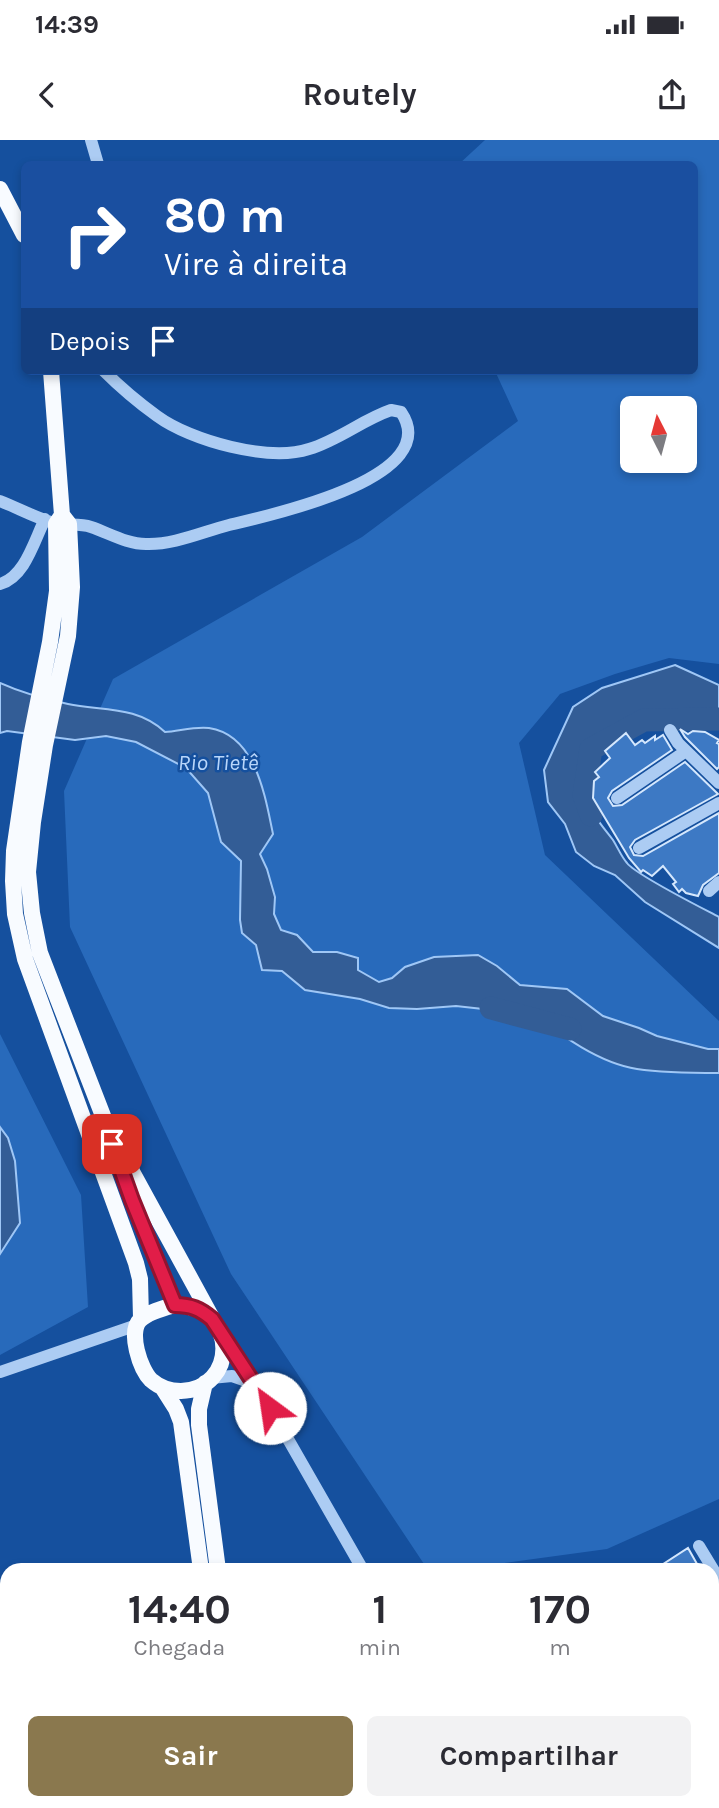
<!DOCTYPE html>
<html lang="pt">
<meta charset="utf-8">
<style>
body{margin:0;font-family:Karla,sans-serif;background:#f2f2f3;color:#2b2b33;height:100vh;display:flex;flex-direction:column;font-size:26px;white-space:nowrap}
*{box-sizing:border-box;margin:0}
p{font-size:23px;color:#7c7c81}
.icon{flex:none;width:38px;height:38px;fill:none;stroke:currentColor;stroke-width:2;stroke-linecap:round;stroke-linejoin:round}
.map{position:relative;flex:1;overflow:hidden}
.details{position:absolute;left:0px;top:1423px;width:719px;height:247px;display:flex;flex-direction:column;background:#fff;border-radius:21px 21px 0 0;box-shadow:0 4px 10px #0003}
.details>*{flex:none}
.banner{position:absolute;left:21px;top:21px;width:677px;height:214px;border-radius:10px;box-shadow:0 4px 10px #0003;background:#1a4fa0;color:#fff;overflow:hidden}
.needle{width:46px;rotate:354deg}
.controls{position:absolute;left:620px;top:256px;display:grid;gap:14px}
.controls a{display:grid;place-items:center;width:77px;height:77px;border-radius:10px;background:#fff;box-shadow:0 4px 10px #0003;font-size:35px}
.pin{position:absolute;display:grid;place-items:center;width:60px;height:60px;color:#fff;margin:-30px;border-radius:14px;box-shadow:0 4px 10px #0006}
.me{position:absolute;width:77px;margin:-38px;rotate:329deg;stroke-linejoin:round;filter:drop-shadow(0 0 5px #0008)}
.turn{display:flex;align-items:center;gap:24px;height:147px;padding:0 28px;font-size:32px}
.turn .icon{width:91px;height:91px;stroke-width:2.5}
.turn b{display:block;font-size:49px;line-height:60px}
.then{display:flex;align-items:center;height:66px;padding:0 28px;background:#0003;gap:14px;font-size:26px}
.eta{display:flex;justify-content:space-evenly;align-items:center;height:119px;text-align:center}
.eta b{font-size:42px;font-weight:700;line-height:49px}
.action{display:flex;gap:14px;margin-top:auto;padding:14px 28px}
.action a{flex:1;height:80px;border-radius:10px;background:#8a784e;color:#fff;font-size:28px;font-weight:700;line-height:80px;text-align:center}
.action a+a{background:#f2f2f3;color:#2b2b33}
.status{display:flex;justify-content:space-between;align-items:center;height:49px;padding:0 35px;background:#fff;direction:ltr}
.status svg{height:19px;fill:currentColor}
header{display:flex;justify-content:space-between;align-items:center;height:91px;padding:0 28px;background:#fff;font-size:32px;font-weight:700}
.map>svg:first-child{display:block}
.green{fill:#286abb;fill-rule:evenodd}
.water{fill:#335d96;stroke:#9fc7f6;stroke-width:2}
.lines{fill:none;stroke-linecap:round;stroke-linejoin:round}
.river{stroke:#335d96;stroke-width:23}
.building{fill:#3d79c4;stroke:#d4e7fd;stroke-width:2}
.minor{stroke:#acccf3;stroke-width:12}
.major{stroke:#f8fbff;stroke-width:16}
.route-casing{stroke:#92132f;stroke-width:18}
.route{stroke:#e11d48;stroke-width:12}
.labels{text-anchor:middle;stroke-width:5;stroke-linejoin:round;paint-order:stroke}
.water-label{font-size:23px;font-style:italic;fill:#b9d6fa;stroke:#15509e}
</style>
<div class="status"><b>14:39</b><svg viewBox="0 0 49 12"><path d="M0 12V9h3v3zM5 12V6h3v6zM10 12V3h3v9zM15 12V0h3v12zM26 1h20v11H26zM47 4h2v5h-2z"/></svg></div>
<header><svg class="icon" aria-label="back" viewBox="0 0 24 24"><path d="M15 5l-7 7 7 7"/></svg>Routely<svg class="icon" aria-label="share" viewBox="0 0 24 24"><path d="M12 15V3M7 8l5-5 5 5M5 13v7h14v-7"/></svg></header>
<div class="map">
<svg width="719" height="1668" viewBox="0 0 719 1668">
<rect width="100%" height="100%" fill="#15509e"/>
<path class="green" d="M485,0H719V524L669,518L615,534L560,554L519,603L545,715L719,881V1359L607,1409L453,1430H428L231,1134L70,787L64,651L113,539L362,397L518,281L495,231H695V24H459ZM632,268H684V320H632Z
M0,894L81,1055L88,1167L0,1215Z"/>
<path class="water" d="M675,525L719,545V588C695,577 661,576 635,582C583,595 572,625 594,674C599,683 607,692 613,700C618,708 621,716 627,723C636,735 702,768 719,777V808L645,762L615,735L594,726L576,712L565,684L548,662L544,630L573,567L602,548Z
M0,543C22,553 44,559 68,564C104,571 137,566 165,592C179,591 196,586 209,588C256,595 265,656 273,694L260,714L267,729L275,757L274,774L281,790L297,795L313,812H337L358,818V830L379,842L392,838L405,827L434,817L478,815L497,826L520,845L567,849L603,876L639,888L657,896L708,909H719V933C692,933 664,933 637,929C599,923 562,896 533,873L517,876L492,870L456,866L417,869L389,868L360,859L305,850L282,831L262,830L256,805L242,793L240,780L241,721L221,702L208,653L186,628L136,602L106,596L75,600L7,591L0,593Z
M0,987L8,998L15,1021L20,1083L0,1114Z"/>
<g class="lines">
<path class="river" d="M591,675L584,655L591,609L644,580L719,579
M491,868L570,889"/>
</g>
<path class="building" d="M680,589L688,594L693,591L705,592L719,600L717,603L719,604V627L717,629L685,597Z
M626,593L635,605L642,600L645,603L655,596V600L663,595L672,610L612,651L608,658L613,666L622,665L685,622L718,654L635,700L630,707L634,715L643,716L719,673V733L703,745L698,756L686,753L682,749L679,752L673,744L676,742L663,726L652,736L643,730L641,732L629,718L593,658L594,641L599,637L595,632L610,618L605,611Z
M688,1408L697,1424L688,1430H654Z"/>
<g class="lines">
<path class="minor" d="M91,0L98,24
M0,361C18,368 36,378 54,383C66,386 79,383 91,387C109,393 127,404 146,404C174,405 202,392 229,385C267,376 446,338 401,272L391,270C362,280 339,300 309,309C269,322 191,301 157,276C139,263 120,247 104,231
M0,444C25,437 34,401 45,379
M670,590L678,603L719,643
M617,658L686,611
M639,708L719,663
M709,751L719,742
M223,1196L257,1245L363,1430
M0,1232L137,1185
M211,1238L232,1236L255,1244
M699,1406L719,1439
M712,1550L719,1546
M220,1662L224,1668
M321,1662L324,1668
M671,1662L674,1668
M98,1668L104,1662
M199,1668L205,1662
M506,1668L516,1662"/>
<path class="major" d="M0,49L24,95
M51,231L62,375L56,384L57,451L50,502L30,602L14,711L13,741L15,774L25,819L136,1123L140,1139L141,1178
M62,375L69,384L72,447L68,496L45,605L33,682L28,732L32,773L40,813L105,981L132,1061L175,1165
M123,1015L211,1176
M175,1165C241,1167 236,1250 181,1251C170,1251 159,1247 151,1240C140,1229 128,1192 140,1180C148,1172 164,1168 175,1165Z
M205,1243L199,1269V1285L218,1430
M162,1247L176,1269L181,1282L201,1430
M274,1662L277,1668
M289,1662L292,1668"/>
</g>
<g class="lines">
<defs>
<path id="route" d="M112,1004L132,1060L175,1165C191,1165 200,1169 212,1179L270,1268"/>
</defs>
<use href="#route" class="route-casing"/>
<use href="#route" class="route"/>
</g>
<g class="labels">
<g class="water-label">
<text x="218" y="630">Rio Tietê</text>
</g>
</g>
</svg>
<div class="controls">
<a><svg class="needle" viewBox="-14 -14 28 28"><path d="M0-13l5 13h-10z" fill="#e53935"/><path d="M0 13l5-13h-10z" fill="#7c7c81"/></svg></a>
</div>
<div class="pin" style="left:112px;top:1004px;background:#d93025"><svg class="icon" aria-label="arrive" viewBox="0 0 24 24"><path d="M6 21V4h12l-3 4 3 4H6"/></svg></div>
<svg class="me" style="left:270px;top:1268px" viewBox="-20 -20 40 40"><circle r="19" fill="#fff"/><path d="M0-13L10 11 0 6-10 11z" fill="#e11d48"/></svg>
<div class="banner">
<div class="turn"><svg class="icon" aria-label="right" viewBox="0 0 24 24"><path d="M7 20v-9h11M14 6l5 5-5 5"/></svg><div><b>80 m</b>Vire à direita</div></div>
<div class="then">Depois<svg class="icon" aria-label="arrive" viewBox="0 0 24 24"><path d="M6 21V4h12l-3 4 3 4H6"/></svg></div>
</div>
<section class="details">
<div class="eta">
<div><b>14:40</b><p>Chegada</p></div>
<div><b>1</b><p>min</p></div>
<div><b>170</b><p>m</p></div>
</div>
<div class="action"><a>Sair</a><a>Compartilhar</a></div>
</section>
</div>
